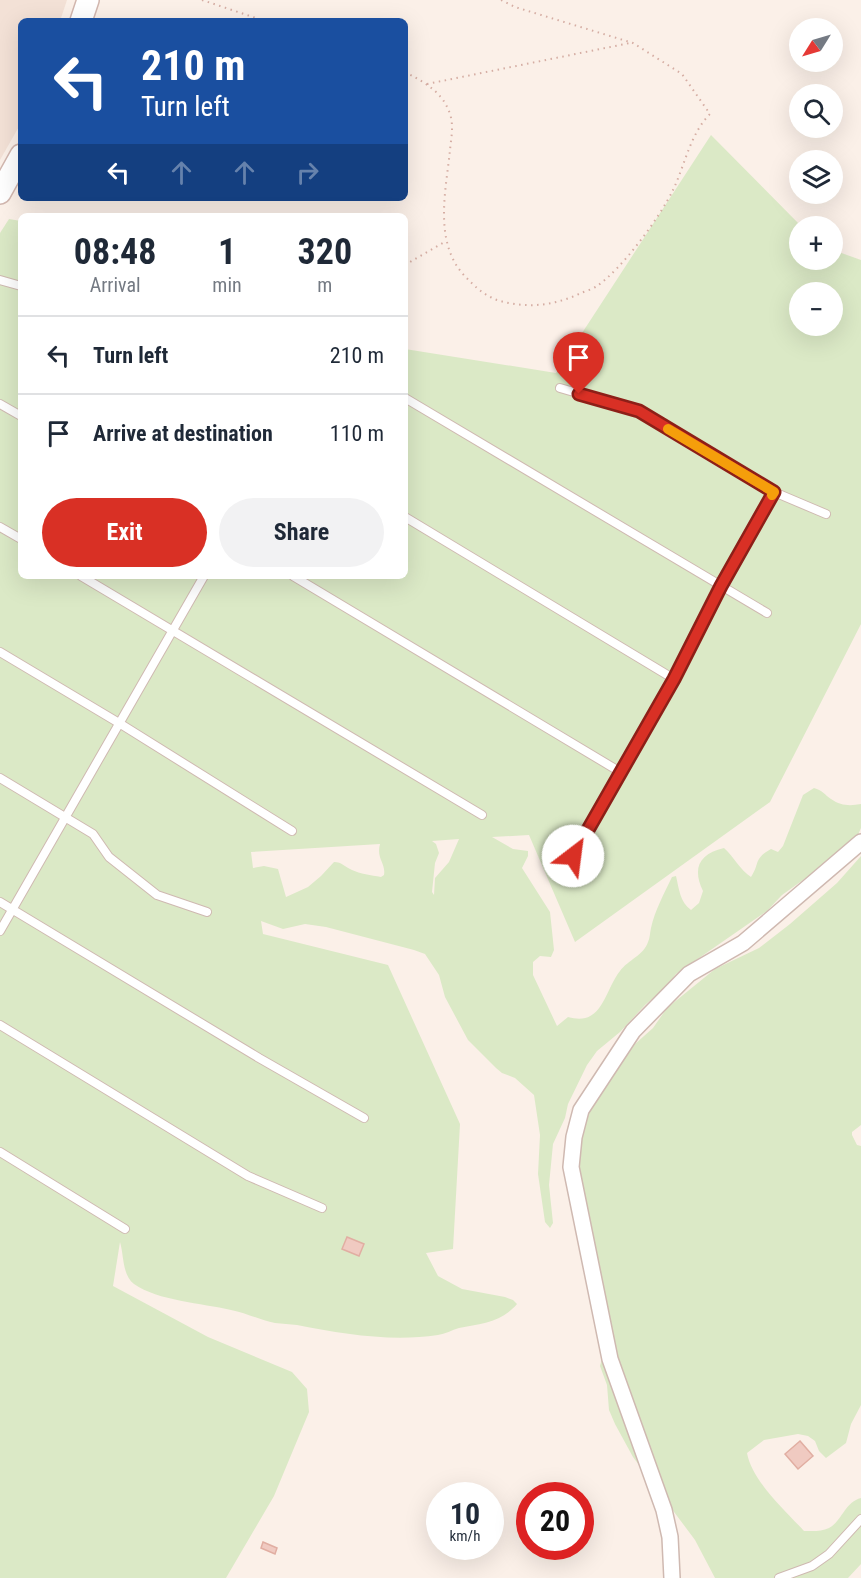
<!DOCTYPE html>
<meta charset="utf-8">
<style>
body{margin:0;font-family:"Roboto Condensed",sans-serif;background:#f2f2f3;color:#1f2937;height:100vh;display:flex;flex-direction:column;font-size:22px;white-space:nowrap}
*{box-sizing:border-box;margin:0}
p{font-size:20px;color:#747a83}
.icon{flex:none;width:33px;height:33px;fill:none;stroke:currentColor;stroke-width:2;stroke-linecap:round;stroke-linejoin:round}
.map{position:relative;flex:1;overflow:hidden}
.side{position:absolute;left:18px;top:213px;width:390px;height:366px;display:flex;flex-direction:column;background:#fff;border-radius:9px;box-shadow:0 6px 24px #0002}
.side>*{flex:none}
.banner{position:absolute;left:18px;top:18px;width:390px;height:183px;border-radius:9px;box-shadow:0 6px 24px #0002;background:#1a4fa0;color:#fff;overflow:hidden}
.needle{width:39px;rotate:233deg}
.tools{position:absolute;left:789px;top:18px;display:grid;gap:12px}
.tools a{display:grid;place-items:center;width:54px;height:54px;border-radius:50%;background:#fff;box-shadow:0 6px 24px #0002;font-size:30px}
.speed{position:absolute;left:426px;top:1482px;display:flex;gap:12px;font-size:30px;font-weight:700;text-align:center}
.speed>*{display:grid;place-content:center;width:78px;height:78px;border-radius:50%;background:#fff;box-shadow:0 6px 24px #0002;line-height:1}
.speed small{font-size:15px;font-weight:400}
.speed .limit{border:9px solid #d22;background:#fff;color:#111}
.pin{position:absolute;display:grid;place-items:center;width:51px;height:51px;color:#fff;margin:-62px -26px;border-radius:50% 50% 50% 0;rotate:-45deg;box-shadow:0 0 6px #0007}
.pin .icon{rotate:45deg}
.me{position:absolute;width:66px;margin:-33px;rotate:30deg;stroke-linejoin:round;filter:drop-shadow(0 0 4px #0008)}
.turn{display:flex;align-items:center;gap:21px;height:126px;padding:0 24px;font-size:27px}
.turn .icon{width:78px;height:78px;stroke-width:2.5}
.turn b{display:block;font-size:42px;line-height:51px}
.lanes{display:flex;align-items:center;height:57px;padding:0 24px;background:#0003;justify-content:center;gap:30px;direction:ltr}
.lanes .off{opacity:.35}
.eta{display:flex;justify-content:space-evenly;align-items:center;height:102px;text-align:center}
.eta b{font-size:36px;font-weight:700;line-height:42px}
.cta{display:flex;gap:12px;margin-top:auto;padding:12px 24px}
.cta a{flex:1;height:69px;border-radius:36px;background:#d93025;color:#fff;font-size:24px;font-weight:700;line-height:69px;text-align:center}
.cta a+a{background:#f2f2f3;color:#1f2937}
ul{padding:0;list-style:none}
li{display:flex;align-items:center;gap:18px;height:78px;padding:0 24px;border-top:2px solid #e0e1e3}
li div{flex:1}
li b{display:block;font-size:22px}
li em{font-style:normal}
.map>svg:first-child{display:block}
.residential{fill:#f3e1d6}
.green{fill:#dbe9c6;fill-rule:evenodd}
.building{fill:#f0cac1;stroke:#e1aea2;stroke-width:1.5}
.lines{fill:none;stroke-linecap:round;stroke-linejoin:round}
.lane-casing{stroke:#cfb9b1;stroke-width:10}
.street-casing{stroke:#cfb9b1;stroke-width:18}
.secondary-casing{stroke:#d2b7af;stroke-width:24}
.path{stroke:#d5ada3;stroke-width:2;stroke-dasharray:1.5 4.5;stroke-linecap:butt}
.lane{stroke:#fff;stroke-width:8}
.street{stroke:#fff;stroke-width:15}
.secondary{stroke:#fff;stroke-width:21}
.route-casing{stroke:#8d1f18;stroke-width:15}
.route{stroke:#d93025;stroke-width:10}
.slow{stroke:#f59e0b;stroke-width:10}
</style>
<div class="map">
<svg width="861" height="1578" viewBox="0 0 861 1578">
<rect width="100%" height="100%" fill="#fbf0e8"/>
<path class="residential" d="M0,0H67L60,21H21V123L0,160Z"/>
<path class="green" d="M711,135L801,226H800V260H832L833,250L861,260V624L770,802L575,942L529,835L492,837L513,849L528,851V856L522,868L550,912L554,950L551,957L540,956L533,962V975L557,1026L568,1017C603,1027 604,991 620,971C628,960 644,955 648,942C650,938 650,932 651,928C655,910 664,894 672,877L676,876C679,889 680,902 691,910L699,903L703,891C692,868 699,854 724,848C734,857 740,870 751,877C760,864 753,859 771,849L778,852L783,846L803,795L814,788C822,790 825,795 831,799C841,806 850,806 861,804V828L856,839L838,855L782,895L767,911L676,974L665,988L645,1005L620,1032L597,1051L587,1065L568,1104L565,1118L553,1144L549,1185L553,1223L550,1228L545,1222L538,1174L540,1135L534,1095L515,1078L502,1073L496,1068L468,1040L445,997L439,975L425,954L414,950L326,927L305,924L283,929L261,921L263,934L388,965L460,1124L453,1249L426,1253L438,1276L462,1289L505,1297L513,1300L517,1304C502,1322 480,1324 459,1328C452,1330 445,1334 438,1335C391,1342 343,1334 297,1325C290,1324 282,1324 275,1323C260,1320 246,1313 231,1310C202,1303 158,1301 134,1284C122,1275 124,1255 120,1242L113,1286L208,1337L292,1372L307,1389L309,1412L274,1496L226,1578H0V233L9,219L21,221V576H405V349L556,373ZM800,292H832V326H800ZM459,839L449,862L435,878L434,895L432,892L435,863L439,853L436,844L432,841ZM380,844C376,859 386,863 384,875L381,877C371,875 360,874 352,870C345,867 342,862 334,862L321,876L308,887L286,897L278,869L264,866L253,868L251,852Z
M861,856V1125L852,1132V1135L857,1145L861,1146V1405L851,1424L846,1443L826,1458L819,1451L815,1441L808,1436L798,1434L764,1440L747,1453C752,1481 785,1510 804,1531C812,1531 821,1532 829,1528C842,1521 845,1502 861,1498V1564L848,1578H715L695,1540L633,1457L615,1424L609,1410L607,1385L600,1366L604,1352L577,1191L583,1128L596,1095L635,1044L653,1028L667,1008L715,969L759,948L790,924L837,883Z"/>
<path class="building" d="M347,1237L364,1244L359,1256L342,1249Z
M800,1441L813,1456L798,1469L785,1454Z
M263,1542L277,1548L275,1554L261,1548Z"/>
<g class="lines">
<defs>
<path id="lane" d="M0,280L21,286
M560,388L639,411L774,492L826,514
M405,398L767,613
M0,404L21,416
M405,517L674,679
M0,527L21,539
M81,576L482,815
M293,576L622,773
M0,652L119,723L292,831
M0,778L93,834L109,857L157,895L207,912
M573,856L674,679L721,586L774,492
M0,902L259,1058L364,1118
M0,931L204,576
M0,1025L248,1176L322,1208
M0,1152L125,1229
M779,1578L812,1566L829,1554L861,1519"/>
<path id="street" d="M672,1578L670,1537L664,1510L610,1359L571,1167L574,1137L581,1110L633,1031L689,974L743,943L861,842"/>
<path id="secondary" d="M81,21L88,0
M0,193L21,155"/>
</defs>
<use href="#lane" class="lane-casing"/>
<use href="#street" class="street-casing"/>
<use href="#secondary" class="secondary-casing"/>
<path class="path" d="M202,0L265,21
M405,72C424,82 443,92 450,114C454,126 451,139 450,150C446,190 434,239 462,273C472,284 483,295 497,300C526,309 554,306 581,293C586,291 593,289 597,286C622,269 660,217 673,190C685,165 690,134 710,114L682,74L633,43L515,7L501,0
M427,84L630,43
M405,265L446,241"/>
<use href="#lane" class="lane"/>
<use href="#street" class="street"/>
<use href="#secondary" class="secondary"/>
</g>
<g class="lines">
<defs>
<path id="route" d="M573,856L674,679L721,586L774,492L639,411L579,394"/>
</defs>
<use href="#route" class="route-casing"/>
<use href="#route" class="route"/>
<path class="slow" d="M668,429L774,492L772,495"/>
</g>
</svg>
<div class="tools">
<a><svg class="needle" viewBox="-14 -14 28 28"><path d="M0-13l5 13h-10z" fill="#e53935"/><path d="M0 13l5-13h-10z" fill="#747a83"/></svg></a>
<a><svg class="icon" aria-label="search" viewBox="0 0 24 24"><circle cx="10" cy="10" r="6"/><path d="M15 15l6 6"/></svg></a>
<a><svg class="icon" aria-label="layers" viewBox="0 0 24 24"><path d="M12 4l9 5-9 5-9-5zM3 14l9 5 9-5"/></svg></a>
<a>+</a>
<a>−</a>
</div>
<div class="speed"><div>10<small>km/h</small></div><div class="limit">20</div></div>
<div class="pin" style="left:579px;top:394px;background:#d93025"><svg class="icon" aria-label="arrive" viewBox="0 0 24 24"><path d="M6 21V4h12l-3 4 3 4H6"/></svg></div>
<svg class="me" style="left:573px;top:856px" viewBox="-20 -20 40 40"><circle r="19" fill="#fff"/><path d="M0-13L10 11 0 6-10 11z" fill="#d93025"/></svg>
<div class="banner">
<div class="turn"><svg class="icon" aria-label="left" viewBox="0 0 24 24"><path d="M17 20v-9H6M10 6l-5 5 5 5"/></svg><div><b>210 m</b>Turn left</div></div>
<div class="lanes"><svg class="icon" aria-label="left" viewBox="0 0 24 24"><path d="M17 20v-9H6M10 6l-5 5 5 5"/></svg><svg class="icon off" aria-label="ahead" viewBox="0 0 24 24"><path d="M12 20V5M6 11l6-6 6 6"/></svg><svg class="icon off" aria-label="ahead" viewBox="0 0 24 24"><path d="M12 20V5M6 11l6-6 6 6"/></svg><svg class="icon off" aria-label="right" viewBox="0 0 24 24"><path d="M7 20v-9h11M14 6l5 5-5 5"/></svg></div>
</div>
<section class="side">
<div class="eta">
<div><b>08:48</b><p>Arrival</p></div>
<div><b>1</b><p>min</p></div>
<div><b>320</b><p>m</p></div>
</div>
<ul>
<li><svg class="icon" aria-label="left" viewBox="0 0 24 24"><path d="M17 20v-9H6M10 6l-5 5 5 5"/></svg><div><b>Turn left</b></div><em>210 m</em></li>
<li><svg class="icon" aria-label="arrive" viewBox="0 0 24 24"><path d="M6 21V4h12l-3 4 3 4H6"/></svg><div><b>Arrive at destination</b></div><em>110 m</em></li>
</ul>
<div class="cta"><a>Exit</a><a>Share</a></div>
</section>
</div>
